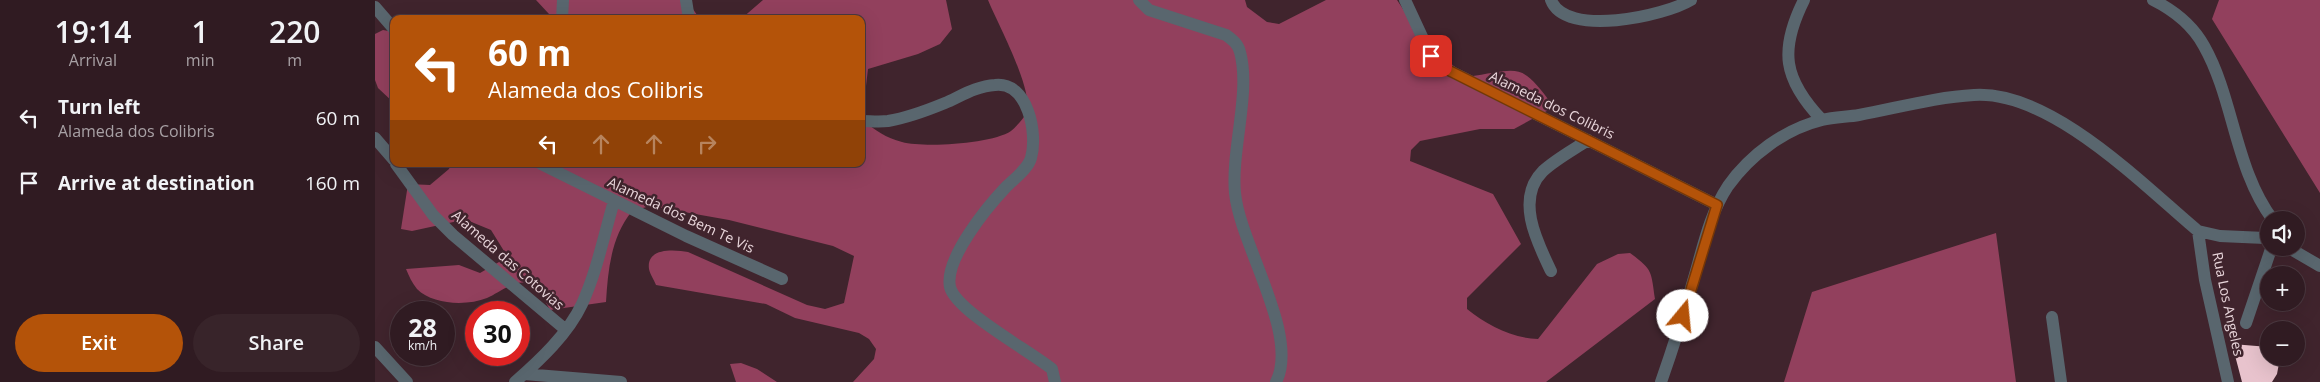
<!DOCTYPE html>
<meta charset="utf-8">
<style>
body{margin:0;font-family:"Open Sans",sans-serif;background:#38242a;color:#f1f3f6;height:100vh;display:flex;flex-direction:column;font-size:19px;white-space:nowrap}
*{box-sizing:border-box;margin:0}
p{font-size:16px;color:#a8a1a5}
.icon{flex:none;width:28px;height:28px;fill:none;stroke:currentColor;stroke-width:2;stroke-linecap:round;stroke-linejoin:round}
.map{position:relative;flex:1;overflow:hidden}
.panel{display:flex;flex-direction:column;background:#301b22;width:375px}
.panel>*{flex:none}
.hud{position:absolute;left:15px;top:15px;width:475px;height:152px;border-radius:10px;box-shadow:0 5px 20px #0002,0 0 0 1px #4b3940;background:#b45309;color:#fff;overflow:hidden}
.tools{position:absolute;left:1885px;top:211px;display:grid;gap:10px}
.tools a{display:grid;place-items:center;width:45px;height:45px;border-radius:50%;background:#301b22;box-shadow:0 5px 20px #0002,0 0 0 1px #4b3940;font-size:25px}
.speed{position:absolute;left:15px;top:301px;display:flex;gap:10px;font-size:25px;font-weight:700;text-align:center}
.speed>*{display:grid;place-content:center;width:65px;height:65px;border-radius:50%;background:#301b22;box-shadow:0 5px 20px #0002,0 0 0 1px #4b3940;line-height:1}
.speed small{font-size:12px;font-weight:400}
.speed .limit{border:8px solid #d22;background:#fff;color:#111}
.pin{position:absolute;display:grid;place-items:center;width:42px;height:42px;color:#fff;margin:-21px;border-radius:10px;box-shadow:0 2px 8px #0006}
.me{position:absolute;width:55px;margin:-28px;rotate:17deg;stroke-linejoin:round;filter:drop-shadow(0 0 4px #0008)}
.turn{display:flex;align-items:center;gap:18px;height:105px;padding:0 15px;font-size:22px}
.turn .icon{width:65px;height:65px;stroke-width:2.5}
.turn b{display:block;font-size:35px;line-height:42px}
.lanes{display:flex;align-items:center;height:48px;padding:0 15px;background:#0003;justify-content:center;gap:25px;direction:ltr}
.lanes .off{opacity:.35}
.eta{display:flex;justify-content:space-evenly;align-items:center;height:85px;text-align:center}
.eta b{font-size:30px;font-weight:600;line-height:35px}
.button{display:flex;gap:10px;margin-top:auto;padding:10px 15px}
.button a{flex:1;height:58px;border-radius:30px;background:#b45309;color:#fff;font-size:20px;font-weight:600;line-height:58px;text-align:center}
.button a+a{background:#38242a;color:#f1f3f6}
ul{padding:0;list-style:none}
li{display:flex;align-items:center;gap:15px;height:65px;padding:0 15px}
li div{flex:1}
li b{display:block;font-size:19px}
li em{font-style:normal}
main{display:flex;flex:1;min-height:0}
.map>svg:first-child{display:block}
.forest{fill:#92405d}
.building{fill:#e8c3cd}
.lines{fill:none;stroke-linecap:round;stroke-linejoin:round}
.minor{stroke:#59666e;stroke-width:12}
.route-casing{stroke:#753606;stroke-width:12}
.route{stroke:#b45309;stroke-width:9}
.labels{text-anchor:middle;stroke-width:5;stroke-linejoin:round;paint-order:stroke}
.street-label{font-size:14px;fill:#e9d6db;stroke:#40242d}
</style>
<main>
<section class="panel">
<div class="eta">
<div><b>19:14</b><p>Arrival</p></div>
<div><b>1</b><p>min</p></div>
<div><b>220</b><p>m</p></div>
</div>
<ul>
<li><svg class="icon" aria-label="left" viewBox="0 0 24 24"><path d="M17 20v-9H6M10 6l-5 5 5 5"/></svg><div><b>Turn left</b><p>Alameda dos Colibris</p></div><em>60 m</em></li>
<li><svg class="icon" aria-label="arrive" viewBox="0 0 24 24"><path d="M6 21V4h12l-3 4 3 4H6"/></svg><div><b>Arrive at destination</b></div><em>160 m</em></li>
</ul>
<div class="button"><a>Exit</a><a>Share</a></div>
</section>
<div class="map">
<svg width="1945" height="382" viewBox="0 0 1945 382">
<rect width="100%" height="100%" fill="#40242d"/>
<path class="forest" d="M161,0H316L315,5L325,19H173L174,14Z
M388,0H571L577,29L565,44L543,54L493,69L487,120C500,130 511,138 527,142C549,148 617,144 636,131C640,128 648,119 651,114C661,94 622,22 613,0H870L872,7L892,22L904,24L951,0H1022L1049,41L1092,77C1147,69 1145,61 1179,107L1139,129H1105L1045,141L1036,150L1035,161L1118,194L1146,244L1092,298V309C1112,325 1136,338 1163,339L1222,264L1243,254L1255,253C1278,270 1276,271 1280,299L1171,382H478L499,359L501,349L494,339L484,333L420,318L391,304L281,285C279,280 275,274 274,269C271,247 300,250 313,252L432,305L450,309L469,303L479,256L458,246L354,220L275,206L257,211C236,237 233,270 231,302L175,310C170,301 165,288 154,284C141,278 124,293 112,298C92,306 58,305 42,289C37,283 34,276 31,269L84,265L105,273L124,262L129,251L116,230L94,221H83L37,231L26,229L33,184L55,185L74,169L76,164H486V19H366Z
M1844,0H1945V193L1837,19Z
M8,30L19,32V103L3,88L0,80V34Z
M1621,233L1641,382H1409L1437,292Z
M366,363L382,369L402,382H361L355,364Z"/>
<path class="building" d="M1857,344L1894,347V358H1905L1902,374L1897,382H1867Z"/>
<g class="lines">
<path class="minor" d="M311,0L314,19
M764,0L774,10L851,35C858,40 863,44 865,52C876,92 856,150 860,193C865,245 925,335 901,382
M1030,0L1056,56L1067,67L1342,205
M1176,0C1190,38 1290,16 1316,0
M1429,0C1404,50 1408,79 1447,120
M1778,0C1798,10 1818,26 1829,46C1859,99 1860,170 1898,220
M0,7L19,29
M187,19L188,0
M486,121C495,121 504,122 513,121C531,118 553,110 570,103C586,96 602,86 620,85C653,81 663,134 656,158C653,169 639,179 631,187C613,206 569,259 575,287C581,311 655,351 677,369L680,382
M0,138L19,160
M21,164L58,215L78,235L191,330
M166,164L311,236L407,279
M1823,231L1830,280L1853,382
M1914,248L1945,266
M1176,271C1162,242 1140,199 1168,171C1181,159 1198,150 1213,140
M1677,317L1686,382
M1871,323L1896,249
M0,347L32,382
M149,374L246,382
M140,382C165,360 193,334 207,304C222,271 229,235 239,201
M1286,382C1298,348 1309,313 1319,278C1328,247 1335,213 1353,186C1375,155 1410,129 1447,120C1459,117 1472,117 1484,115C1522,108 1561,97 1599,95C1676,90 1768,185 1823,231L1845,236L1890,238"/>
</g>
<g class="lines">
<defs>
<path id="route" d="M1056,56L1067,67L1342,205L1308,316"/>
</defs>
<use href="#route" class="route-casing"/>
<use href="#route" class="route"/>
</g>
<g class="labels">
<g class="street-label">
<text transform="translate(1177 105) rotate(26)" y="5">Alameda dos Colibris</text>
<text transform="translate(306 215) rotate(25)" y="5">Alameda dos Bem Te Vis</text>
<text transform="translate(133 260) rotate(41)" y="5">Alameda das Cotovias</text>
<text transform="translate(1853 304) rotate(78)" y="5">Rua Los Angeles</text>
</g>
</g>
</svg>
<div class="tools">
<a><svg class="icon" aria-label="sound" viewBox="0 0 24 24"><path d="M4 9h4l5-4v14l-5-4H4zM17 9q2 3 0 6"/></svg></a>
<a>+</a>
<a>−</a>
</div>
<div class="speed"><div>28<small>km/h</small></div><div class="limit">30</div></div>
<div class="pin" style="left:1056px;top:56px;background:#d93025"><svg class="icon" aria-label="arrive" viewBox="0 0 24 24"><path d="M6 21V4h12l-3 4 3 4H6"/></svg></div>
<svg class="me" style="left:1308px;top:316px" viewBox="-20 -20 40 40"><circle r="19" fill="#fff"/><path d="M0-13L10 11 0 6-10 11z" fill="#b45309"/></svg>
<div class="hud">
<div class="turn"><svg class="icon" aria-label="left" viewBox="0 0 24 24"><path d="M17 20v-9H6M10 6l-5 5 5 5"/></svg><div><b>60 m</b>Alameda dos Colibris</div></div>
<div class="lanes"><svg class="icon" aria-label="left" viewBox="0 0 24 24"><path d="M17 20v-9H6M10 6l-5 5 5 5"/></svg><svg class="icon off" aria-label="ahead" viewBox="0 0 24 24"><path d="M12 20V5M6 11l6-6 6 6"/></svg><svg class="icon off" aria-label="ahead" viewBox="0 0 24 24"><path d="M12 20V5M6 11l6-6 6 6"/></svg><svg class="icon off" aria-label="right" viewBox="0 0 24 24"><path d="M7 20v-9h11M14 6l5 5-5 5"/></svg></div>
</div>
</div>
</main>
